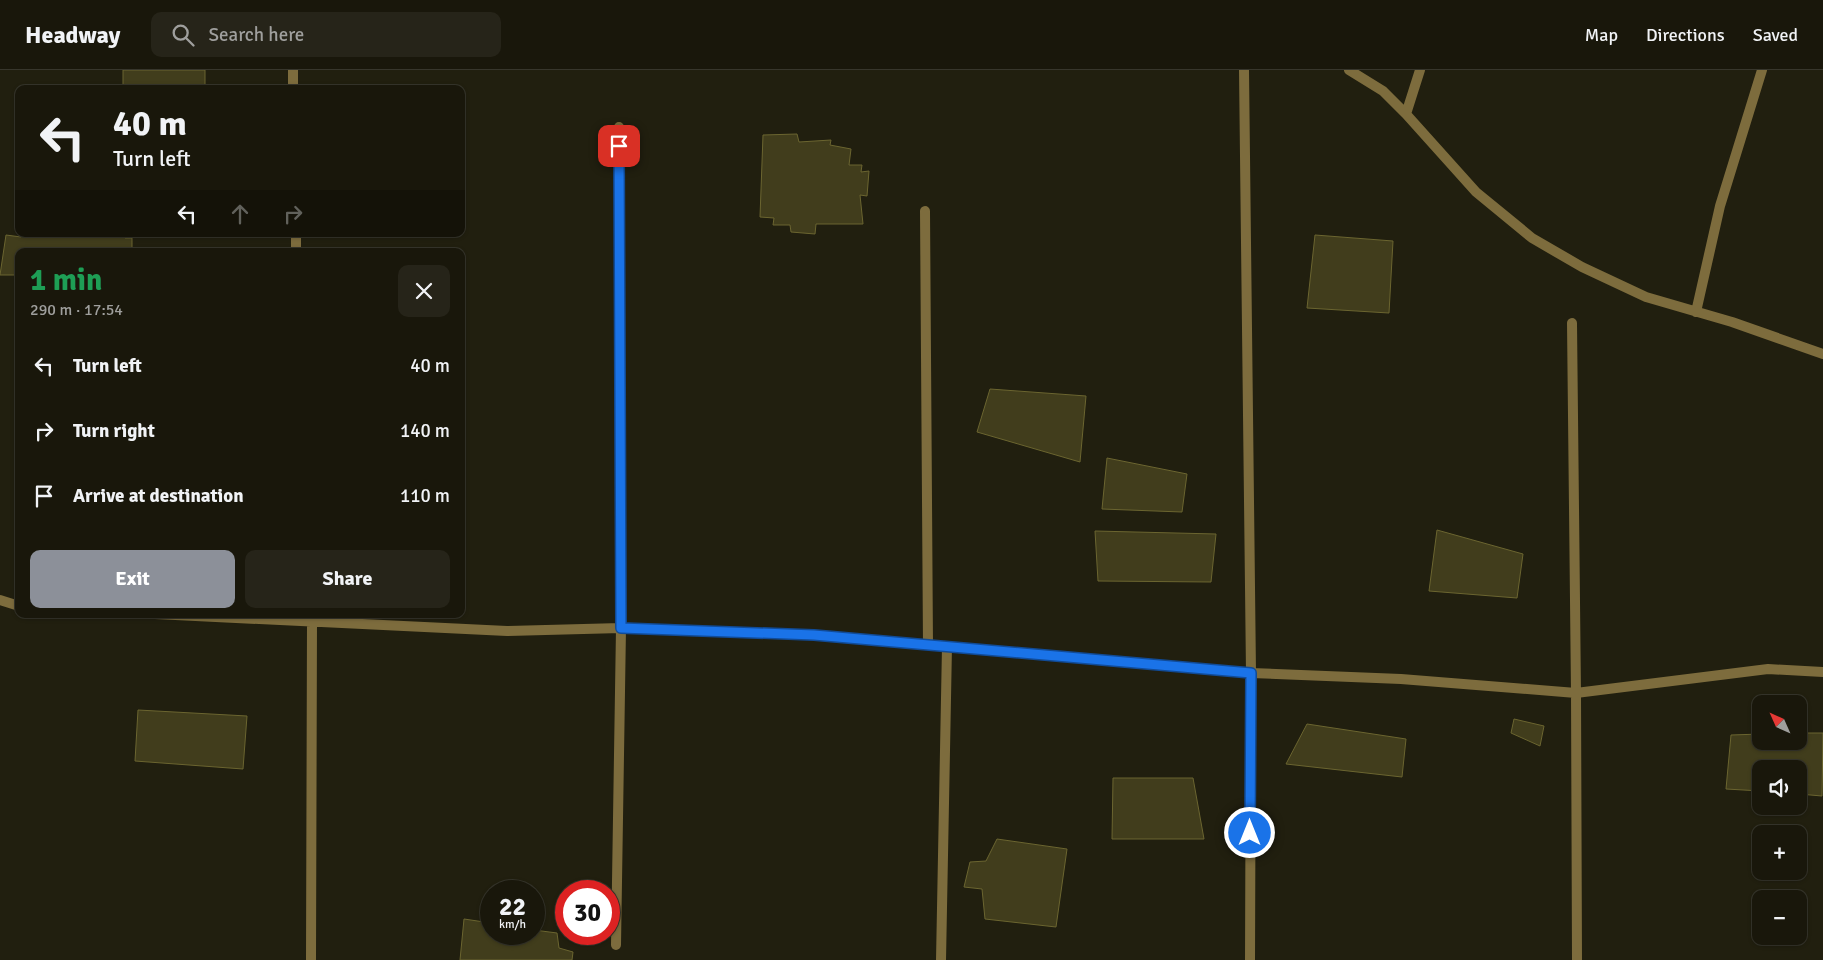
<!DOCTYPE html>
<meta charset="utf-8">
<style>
body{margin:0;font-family:Signika,sans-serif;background:#262419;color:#f1f3f6;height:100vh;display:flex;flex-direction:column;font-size:19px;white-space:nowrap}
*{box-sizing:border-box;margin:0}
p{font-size:16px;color:#9f9f9d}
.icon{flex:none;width:28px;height:28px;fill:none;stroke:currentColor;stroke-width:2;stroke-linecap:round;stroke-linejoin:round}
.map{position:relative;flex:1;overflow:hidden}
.drawer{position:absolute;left:15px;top:178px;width:450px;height:370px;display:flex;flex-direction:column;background:#19170b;border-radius:10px;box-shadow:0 1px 4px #0004,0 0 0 1px #37362c}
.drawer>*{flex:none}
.banner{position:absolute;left:15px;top:15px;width:450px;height:152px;border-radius:10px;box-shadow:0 1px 4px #0004,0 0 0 1px #37362c;background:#19170b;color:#f1f3f6;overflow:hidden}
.needle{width:32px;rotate:315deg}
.fabs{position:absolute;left:1752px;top:625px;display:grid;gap:10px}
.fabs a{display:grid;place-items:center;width:55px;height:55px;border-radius:10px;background:#19170b;box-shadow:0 1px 4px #0004,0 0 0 1px #37362c;font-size:25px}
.speed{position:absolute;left:480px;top:810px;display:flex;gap:10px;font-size:25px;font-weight:700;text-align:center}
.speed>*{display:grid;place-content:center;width:65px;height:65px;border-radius:50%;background:#19170b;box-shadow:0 1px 4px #0004,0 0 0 1px #37362c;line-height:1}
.speed small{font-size:12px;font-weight:400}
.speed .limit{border:8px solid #d22;background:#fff;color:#111}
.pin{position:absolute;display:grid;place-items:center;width:42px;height:42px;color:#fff;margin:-21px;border-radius:10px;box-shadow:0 2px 8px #0006}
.me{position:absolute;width:55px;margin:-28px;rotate:0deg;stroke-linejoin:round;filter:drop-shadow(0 0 4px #0008)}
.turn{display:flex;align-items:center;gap:18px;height:105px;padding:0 15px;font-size:22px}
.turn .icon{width:65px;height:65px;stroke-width:2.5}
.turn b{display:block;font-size:35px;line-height:42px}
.lanes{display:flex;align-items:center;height:48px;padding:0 15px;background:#0003;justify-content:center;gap:25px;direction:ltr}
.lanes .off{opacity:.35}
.round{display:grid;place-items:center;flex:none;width:52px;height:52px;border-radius:10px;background:#262419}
.overview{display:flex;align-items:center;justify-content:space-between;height:85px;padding:0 15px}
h1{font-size:30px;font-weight:700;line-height:38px;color:#1e9e55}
.button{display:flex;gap:10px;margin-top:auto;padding:10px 15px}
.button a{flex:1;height:58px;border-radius:10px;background:#8c9099;color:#fff;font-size:20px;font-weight:700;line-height:58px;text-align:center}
.button a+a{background:#262419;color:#f1f3f6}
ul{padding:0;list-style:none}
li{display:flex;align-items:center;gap:15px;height:65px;padding:0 15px}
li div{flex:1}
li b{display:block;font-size:19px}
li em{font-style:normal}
header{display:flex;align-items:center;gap:30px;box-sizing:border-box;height:70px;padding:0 25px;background:#19170b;border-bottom:1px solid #37362c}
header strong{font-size:24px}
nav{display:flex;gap:28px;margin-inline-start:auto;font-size:18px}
.search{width:350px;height:45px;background:#262419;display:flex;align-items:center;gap:12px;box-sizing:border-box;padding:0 18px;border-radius:10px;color:#9f9f9d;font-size:19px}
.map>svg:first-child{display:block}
.building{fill:#413d1c;stroke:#6b6530}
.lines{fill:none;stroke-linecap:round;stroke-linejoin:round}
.minor{stroke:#7d6c3d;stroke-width:10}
.route-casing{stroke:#114b97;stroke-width:12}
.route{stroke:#1a73e8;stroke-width:9}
</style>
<header>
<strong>Headway</strong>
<div class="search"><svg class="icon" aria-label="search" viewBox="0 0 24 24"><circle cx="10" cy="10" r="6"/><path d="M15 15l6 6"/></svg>Search here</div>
<nav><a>Map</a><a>Directions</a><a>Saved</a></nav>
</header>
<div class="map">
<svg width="1823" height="890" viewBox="0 0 1823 890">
<rect width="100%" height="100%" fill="#211f0f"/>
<path class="building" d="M123,0H205V19H123Z
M797,64L799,72L831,70L830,75L851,79L849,95H862L861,102L869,101L867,126L860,125L863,154H816L815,164L791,162L790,155H773L774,148L760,147L763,65Z
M21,164H125V168H132V181H19V209L18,205H0L6,165L21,167Z
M1315,165L1393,171L1389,243L1307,238Z
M990,319L1086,326L1080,392L977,362Z
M1107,388L1187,404L1182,442L1102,439Z
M1437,460L1523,484L1517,528L1429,521Z
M1095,461L1216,464L1211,512L1098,511Z
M138,640L247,646L243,699L135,691Z
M1514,649L1544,656L1540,676L1511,663Z
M1307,654L1406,669L1402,707L1286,694Z
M1799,663H1823L1822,726L1799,724V699H1761V721L1726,719L1731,665L1761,664V671H1799Z
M1113,708H1193L1204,769H1112Z
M997,769L1067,779L1056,857L985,849L982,819L964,817L970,792L986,791Z
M464,849L491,853V864H534V860L557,863L559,878L573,882L572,890H460Z"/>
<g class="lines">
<path class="minor" d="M1244,0L1251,603L1250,890
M1349,0L1383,21L1406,44L1476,122L1532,168L1582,197L1646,227L1732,252L1823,284
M293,19V0
M1406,44L1420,0
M925,141L928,575
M296,181V164
M1696,242L1720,136L1762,0
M1572,253L1576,623L1577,890
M0,530L19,536
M155,544L507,561L621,558L814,565L1251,603L1401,609L1576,623L1768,599L1823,602
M308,544L312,551L311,890
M616,875L621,558L619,57
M941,890L947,576"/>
</g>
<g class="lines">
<defs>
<path id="route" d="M619,76L621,558L814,565L1251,603L1250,763"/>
</defs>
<use href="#route" class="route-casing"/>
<use href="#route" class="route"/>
</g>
</svg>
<div class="fabs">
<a><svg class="needle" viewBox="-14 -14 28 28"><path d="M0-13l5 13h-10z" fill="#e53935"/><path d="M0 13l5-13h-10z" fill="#9f9f9d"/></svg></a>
<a><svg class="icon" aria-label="sound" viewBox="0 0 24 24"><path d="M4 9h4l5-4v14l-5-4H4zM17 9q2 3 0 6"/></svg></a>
<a>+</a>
<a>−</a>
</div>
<div class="speed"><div>22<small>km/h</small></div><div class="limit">30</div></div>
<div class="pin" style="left:619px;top:76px;background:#d93025"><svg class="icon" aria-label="arrive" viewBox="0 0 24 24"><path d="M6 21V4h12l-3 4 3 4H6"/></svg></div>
<svg class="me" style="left:1250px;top:763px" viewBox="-20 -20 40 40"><circle r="17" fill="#1a73e8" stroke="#fff" stroke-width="3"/><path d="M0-11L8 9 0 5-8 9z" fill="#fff"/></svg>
<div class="banner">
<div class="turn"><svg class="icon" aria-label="left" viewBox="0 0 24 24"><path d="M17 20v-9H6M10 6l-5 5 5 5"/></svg><div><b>40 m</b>Turn left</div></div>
<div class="lanes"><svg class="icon" aria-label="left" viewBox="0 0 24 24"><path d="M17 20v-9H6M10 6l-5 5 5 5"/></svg><svg class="icon off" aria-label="ahead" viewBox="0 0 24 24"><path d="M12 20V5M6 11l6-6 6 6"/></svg><svg class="icon off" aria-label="right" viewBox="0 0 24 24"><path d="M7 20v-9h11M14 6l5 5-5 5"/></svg></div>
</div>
<section class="drawer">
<div class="overview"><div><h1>1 min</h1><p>290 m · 17:54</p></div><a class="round"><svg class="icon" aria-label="close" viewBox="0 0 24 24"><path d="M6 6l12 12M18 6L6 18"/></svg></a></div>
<ul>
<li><svg class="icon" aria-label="left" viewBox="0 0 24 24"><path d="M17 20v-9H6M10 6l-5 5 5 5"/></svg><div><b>Turn left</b></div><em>40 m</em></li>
<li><svg class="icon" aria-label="right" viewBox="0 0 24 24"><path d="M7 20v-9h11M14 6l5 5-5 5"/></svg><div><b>Turn right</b></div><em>140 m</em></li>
<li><svg class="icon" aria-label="arrive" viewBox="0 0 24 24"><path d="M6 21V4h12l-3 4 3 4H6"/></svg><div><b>Arrive at destination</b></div><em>110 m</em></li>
</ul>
<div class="button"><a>Exit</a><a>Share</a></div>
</section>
</div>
